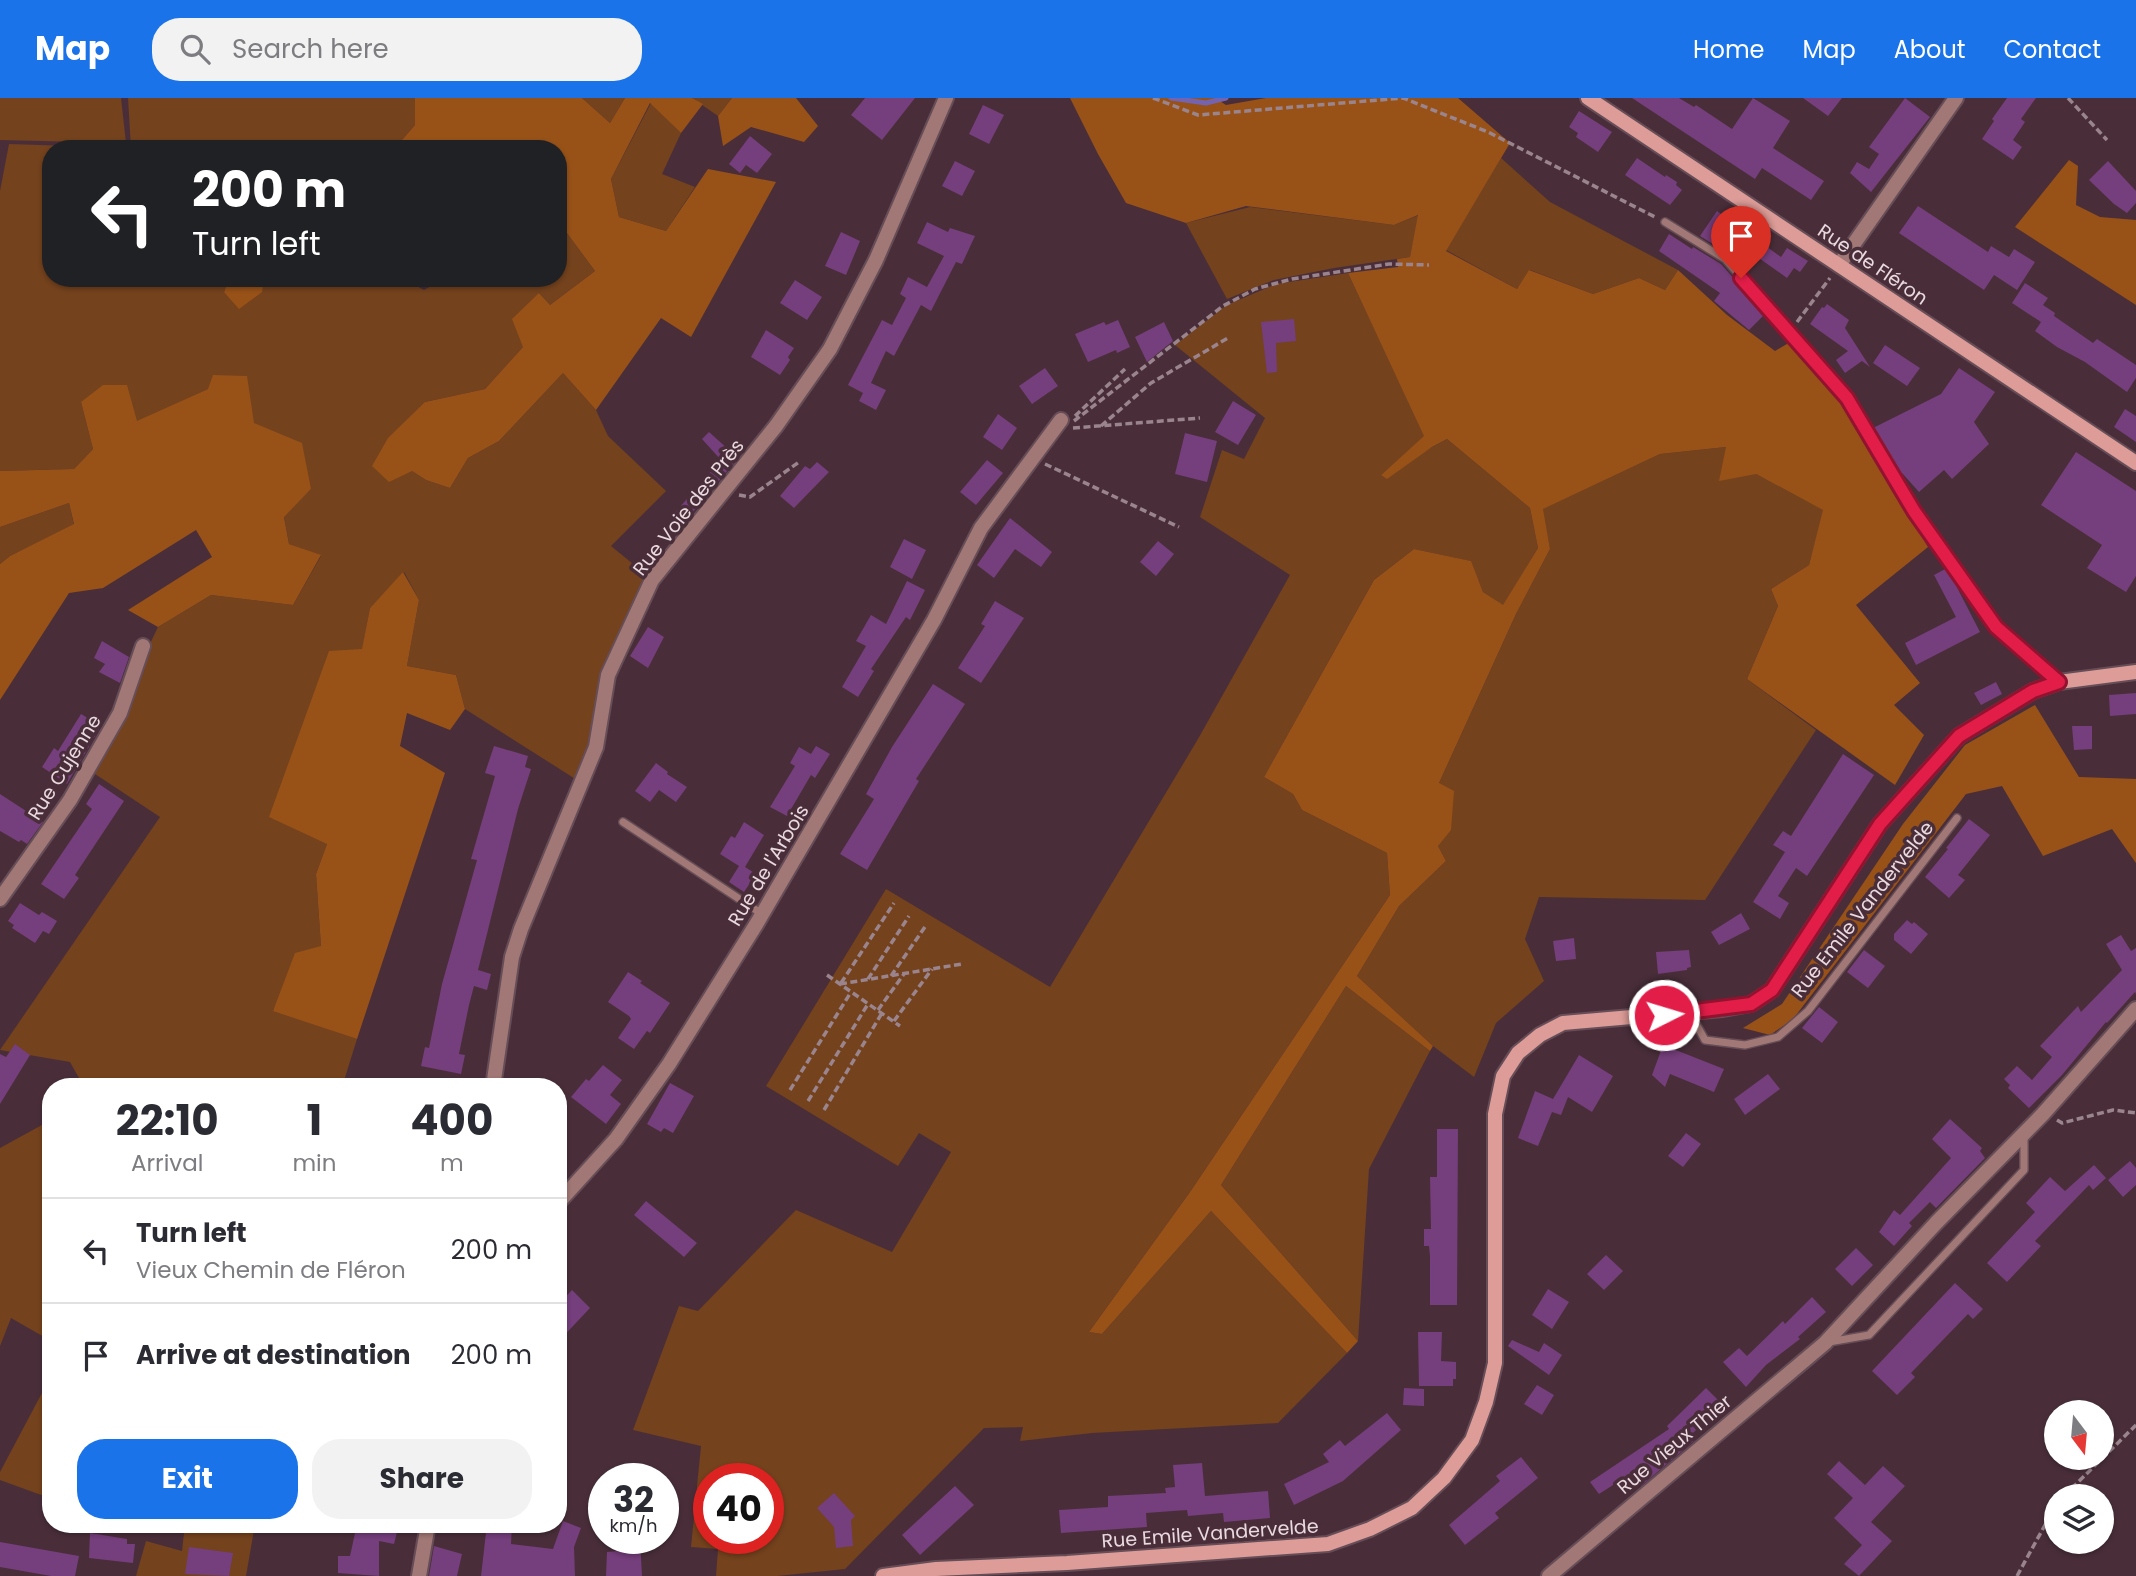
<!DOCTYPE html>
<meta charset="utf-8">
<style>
body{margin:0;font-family:Poppins,sans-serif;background:#f2f2f3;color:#2b2b33;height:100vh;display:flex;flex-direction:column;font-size:26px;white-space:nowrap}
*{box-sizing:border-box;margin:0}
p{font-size:23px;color:#7c7c81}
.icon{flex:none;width:38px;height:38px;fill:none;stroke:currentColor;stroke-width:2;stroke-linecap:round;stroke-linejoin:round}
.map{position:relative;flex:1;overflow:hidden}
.sheet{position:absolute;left:42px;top:980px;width:525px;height:455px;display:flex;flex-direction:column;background:#fff;border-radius:28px;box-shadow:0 2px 5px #0004}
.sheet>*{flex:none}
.top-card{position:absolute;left:42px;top:42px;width:525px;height:147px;border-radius:28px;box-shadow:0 2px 5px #0004;background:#202124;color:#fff;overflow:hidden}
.needle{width:46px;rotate:164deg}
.controls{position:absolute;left:2044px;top:1302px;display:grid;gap:14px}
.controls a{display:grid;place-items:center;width:70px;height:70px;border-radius:50%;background:#fff;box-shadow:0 2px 5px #0004;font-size:35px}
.speed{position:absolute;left:588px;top:1365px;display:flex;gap:14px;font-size:35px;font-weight:700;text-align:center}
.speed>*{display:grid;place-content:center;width:91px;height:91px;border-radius:50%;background:#fff;box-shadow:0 2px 5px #0004;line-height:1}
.speed small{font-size:18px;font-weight:400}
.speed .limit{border:10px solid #d22;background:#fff;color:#111}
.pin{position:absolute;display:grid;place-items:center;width:60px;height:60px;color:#fff;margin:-72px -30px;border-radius:50% 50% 50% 0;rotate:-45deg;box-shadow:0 0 7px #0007}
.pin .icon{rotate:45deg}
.me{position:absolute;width:77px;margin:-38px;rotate:85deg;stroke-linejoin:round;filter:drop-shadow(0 0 5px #0008)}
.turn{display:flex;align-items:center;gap:24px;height:147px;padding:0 35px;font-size:32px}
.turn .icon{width:91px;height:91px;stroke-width:2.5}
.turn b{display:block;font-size:49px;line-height:60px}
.eta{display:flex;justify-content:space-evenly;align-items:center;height:119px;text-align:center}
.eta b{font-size:42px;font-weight:700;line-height:49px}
.action{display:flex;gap:14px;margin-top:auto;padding:14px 35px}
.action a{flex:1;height:80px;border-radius:28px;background:#1a73e8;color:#fff;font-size:28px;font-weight:700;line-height:80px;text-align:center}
.action a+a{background:#f2f2f3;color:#2b2b33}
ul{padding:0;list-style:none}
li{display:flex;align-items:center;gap:21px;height:105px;padding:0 35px;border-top:2px solid #e1e1e2}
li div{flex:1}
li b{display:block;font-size:26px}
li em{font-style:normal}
header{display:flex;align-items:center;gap:42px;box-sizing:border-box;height:98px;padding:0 35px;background:#1a73e8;color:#fff}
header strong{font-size:33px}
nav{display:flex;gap:38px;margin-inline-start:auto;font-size:24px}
.search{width:490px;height:63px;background:#f2f2f3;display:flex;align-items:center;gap:18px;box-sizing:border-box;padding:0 24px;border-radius:28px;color:#7c7c81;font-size:26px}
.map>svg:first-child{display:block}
.green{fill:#74421d;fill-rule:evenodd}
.forest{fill:#985218}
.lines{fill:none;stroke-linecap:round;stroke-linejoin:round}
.stream{stroke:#7463ae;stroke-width:5}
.building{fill:#753e7c}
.lane-casing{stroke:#664d57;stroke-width:10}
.street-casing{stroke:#664d57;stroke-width:18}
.secondary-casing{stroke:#664d57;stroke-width:18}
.path{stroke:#9a848d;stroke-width:3.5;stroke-dasharray:7 3.5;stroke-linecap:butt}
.lane{stroke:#a17875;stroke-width:7}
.street{stroke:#a17875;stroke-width:14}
.secondary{stroke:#dd9c97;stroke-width:14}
.route-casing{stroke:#92132f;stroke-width:18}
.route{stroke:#e11d48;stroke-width:12}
.labels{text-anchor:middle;stroke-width:7;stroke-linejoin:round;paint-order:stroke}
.street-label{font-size:19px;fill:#ead9df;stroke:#492e39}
</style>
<header>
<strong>Map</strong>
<div class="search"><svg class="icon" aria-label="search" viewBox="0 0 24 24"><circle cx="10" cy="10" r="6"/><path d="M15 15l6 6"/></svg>Search here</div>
<nav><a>Home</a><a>Map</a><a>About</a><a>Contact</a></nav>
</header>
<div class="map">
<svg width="2136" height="1478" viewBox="0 0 2136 1478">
<rect width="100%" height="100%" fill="#492e39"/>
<path class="green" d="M0,0H121L126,45L0,42Z
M128,0H415V27L394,51H51V180H229L224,194H261L264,180H368V186L401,180L424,192L445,180H558V123L595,173L550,207L539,195L523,249L485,291L425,304L412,373L426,382L450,390L468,360L499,343L563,275L596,312L608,338L666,393L611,448L649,479L577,682L465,611L456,577L407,568L419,502L404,474L370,510L327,746L316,776L321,848L273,912L357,941L342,989H84L70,964L0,952L160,719L89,672L158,529L211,497L293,507L321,458L289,446L284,418L311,391L254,325L208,291L137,324L81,304L93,351L74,371L0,373V93L9,46L131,50Z
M582,0H625L610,25Z
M692,0H732L718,18Z
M651,5L681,35L662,76L695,89L666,133L619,119L611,81Z
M1501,60L1550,104L1678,172L1665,192L1639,180L1593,196L1530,172L1517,191L1446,152Z
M1250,109L1394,127L1419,117L1410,159L1334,170L1274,182L1227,201L1186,125Z
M1348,175L1425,338L1381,377L1447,341L1530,410L1538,450L1503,508L1483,494L1470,463L1414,451L1374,482L1264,679L1293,696L1302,712L1387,755L1390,797L1190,1094L1089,1234L1102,1236L1211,1113L1347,1255L1278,1325L1092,1335L1020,1343L1023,1329L984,1330L845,1471L777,1478H716L718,1451L691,1449L701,1348L633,1332L679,1208L698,1213L796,1112L892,1154L951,1054L919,1035L898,1068L766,988L886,791L1050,889L1198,641L1290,477L1200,419L1222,352L1244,361L1265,320L1175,247L1227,207L1276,186ZM709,1381H768V1440H709Z
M1726,349L1756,376L1824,412L1809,467L1771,491L1778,508L1747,581L1816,632L1705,802L1539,799L1525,841L1544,883L1496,925L1474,979L1433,948L1357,878L1399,808L1446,763L1438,748L1439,685L1516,516L1550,451L1542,411L1660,356Z
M69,405L74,427L10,458L0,466V429Z
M1346,888L1430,953L1369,1071L1358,1243L1221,1087Z
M51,1022V1243L11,1220L0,1248V1050Z
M51,1278V1377L44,1398L0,1382V1374Z
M185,1426H255L246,1478H136L146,1443L182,1453Z"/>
<path class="forest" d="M415,0H582L610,25L625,0H692L703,6L681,35L650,5L611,81L619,119L666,133L708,71L776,84L691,239L661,220L596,312L563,275L499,343L468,360L450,390L426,382L412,373L389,384L372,368L388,340L425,304L485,291L523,249L512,221L539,195L550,207L595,173L558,123V51H394L415,27Z
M732,0H796L818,28L804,44L751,29L723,48L718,18Z
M1070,0H1215L1226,7L1266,0H1458L1510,45L1446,153L1517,191L1529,172L1593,196L1639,180L1665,192L1678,172L1727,217L1775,253L1792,243L1856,324L1928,449L1856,507L1920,585L1894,607L1924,637L1895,687L1747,581L1778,508L1771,491L1809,467L1823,412L1756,376L1719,383L1726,349L1660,356L1543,411L1550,451L1516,516L1439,685L1454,693L1451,732L1438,748L1446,763L1399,808L1357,878L1433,948L1430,953L1346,888L1221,1087L1358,1243L1347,1255L1211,1113L1102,1236L1089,1234L1190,1094L1390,797L1387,755L1302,712L1293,696L1264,679L1374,482L1414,451L1471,463L1483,494L1503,507L1538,450L1530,410L1447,341L1432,349L1387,381L1381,377L1424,338L1348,175L1398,169L1397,161L1410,159L1418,117L1394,127L1246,108L1186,125L1126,105L1098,56Z
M2069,62L2078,68L2076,107L2100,119L2136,122V207L2015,129Z
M229,180H264L262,194L239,211L224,194Z
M213,277L247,278L254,325L302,345L311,391L284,419L289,446L321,457L293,507L211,497L158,529L128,512L212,459L196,432L103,490L69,495L0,602V466L10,458L74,426L69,405L0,429V373L74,371L93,351L81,304L103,287H127L137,323L208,291Z
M403,474L419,502L407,568L456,577L465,611L450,632L407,615L400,648L445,675L357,941L273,913L295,855L321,848L316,776L327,746L269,719L329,553L362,551L370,510Z
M2035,607L2079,679L2136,681V765L2112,731L2043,758L2002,688L1966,696L1793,921L1770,937L1743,930L1782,906L1903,726L1965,647Z"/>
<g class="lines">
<path class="stream" d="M1171,0L1206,5L1226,0"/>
</g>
<path class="building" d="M865,0H915L882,42L851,17Z
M1632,0H1679L1694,9L1696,7L1732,31L1753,0L1790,23L1773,50L1824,83L1811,102L1762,70L1755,81Z
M1803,0H1842L1828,18Z
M1905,0L1930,19L1871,94L1850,75L1857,64L1869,71L1879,56L1869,49Z
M2007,0H2036L2021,21L2025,24L2013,42L2022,49L2013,62L1982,41L1994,23L1992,21Z
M983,7L1004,17L989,46L969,36Z
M1579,13L1612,34L1598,54L1576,39L1578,35L1569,29Z
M750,38L772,56L757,75L746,67L740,75L729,66Z
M1637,60L1665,79L1666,77L1677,84L1676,87L1682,92L1670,107L1625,77Z
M955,63L975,73L962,98L942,88Z
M2108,63L2136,93V105L2127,115L2114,106L2089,82Z
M1918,108L1988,154L1991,148L2009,159L2014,151L2035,164L2017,192L1994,177L1984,192L1899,135Z
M1717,113L1781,159L1787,150L1808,163L1800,174L1794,170L1787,180L1756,158L1745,175L1729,156L1700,138Z
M927,124L948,134L950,130L975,138L962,166L956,164L931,213L921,207L894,258L886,253L871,285L886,292L876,312L859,303L863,295L848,287L882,222L892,227L906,200L900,196L908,179L927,189L944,158L917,145Z
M841,134L860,143L846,177L825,168Z
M1669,136L1692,151L1693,149L1721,166L1765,216L1749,232L1714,203L1720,195L1659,153Z
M795,182L822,199L807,222L780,205Z
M2025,185L2048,200L2043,207L2055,215L2054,218L2093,245L2097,241L2136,267V280L2127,294L2085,264L2057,249L2035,233L2041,224L2012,205Z
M1827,206L1849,222L1845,230L1870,269L1862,263L1845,275L1836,262L1848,253L1810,226L1822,209L1824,210Z
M1294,221L1296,243L1276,245L1277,274L1267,275L1261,224Z
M1118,222L1130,249L1117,255L1116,252L1088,264L1075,236L1104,224L1106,227Z
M1164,224L1173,243L1147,264L1135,239Z
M766,232L794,250L788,259L790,262L780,277L751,259Z
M1885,247L1920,270L1907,288L1873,265Z
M1045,270L1058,288L1032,306L1019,288Z
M1959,270L1995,294L1974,324L1989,346L1952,381L1944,372L1919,394L1902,375L1900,376L1873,330L1941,296Z
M1233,303L1256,317L1238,347L1215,334Z
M2125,311L2136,318V344L2114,329Z
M998,316L1017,330L1002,352L983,339Z
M709,334L738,360L682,427L672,418L721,362L702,341Z
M1185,335L1217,343L1207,384L1175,376Z
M2076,354L2136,393V478L2126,494L2087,470L2102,447L2041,407Z
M987,362L1003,375L976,407L960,394Z
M817,364L829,374L794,410L780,398L805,368L810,371Z
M1010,420L1052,454L1041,469L1015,451L994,480L977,467Z
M904,441L926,452L912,481L890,469Z
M1158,443L1174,456L1156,478L1140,464Z
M1947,470L1980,534L1916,567L1905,545L1956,519L1934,477Z
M907,483L925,492L910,522L906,519L871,571L874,573L858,599L842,589L866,548L856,543L871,517L886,526Z
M995,503L1024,520L981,585L958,570L985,528L981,526Z
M648,529L664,539L648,570L630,558Z
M102,543L129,559L120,585L99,574L105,566L94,560Z
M1996,584L2002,596L1981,607L1974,595Z
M933,586L965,606L916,681L919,683L867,772L840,756L874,701L866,696L892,649Z
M2136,595V616L2110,618L2109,597Z
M81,616L101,628L67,686L42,669L54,650L58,653Z
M2072,628H2092V651L2074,652Z
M494,648L528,658L525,669L531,671L518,711L478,872L491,876L487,892L474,888L469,907L459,956L465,957L461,976L421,968L425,949L429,950L442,886L477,762L471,761L495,678L485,675Z
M816,648L830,656L815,680L811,677L787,718L770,709L795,668L790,665L799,649L811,656Z
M1843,656L1874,677L1807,778L1796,770L1778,798L1789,805L1780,821L1753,804L1785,754L1773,747L1783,733L1791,738Z
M656,665L668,674L667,676L687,689L676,704L659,692L650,704L635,693Z
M99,686L124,703L75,777L79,780L64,801L41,786L92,711L86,706Z
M0,696L43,724L27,746L21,742L19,744L0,733Z
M1969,721L1990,737L1958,777L1965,782L1949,800L1925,779L1948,751L1946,750Z
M744,724L764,737L745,769L756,776L744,794L729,784L739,768L720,756L731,738L735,740Z
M20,805L39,817L42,814L57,823L49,836L43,833L35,845L12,830L14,827L8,823Z
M1741,815L1750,831L1719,847L1711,834Z
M1907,822L1912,826L1914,824L1928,836L1911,856L1894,842V836Z
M2121,837L2131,853L2136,850V896L2135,894L2107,925L2106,924L2062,977L2029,1010L2008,990L2010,987L2004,981L2017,968L2032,982L2052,959L2040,948L2078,908L2081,914L2122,872L2106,846Z
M1574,840L1576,861L1556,863L1553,843Z
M1689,852L1691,869L1687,870V872L1658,876L1656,854Z
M1864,852L1885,868L1868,890L1847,874Z
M628,874L642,883L640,885L670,905L650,935L647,933L634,951L618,940L631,921L629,918L608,904Z
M1819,909L1838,924L1822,945L1802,930Z
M15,946L30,957L0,1006V956L6,959Z
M1663,947L1724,971L1714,994L1670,976L1665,989L1652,977Z
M1579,957L1613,978L1592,1014L1568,999L1561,1017L1552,1014L1538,1048L1518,1040L1535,993L1553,1001Z
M603,967L622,982L610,997L621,1006L606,1026L571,999L586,981L589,983Z
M1768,976L1780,991L1745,1017L1734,1001Z
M670,985L694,998L673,1035L664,1030L661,1034L647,1026Z
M1950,1021L1982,1050L1980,1053L1985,1060L1936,1110L1930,1104L1909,1125L1912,1128L1894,1148L1879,1134L1894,1112L1900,1117L1951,1060L1932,1041Z
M1437,1031H1458L1457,1207H1430V1158L1429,1148H1424V1131H1431L1430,1079H1437Z
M1686,1035L1701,1046L1683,1069L1668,1058Z
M2130,1063L2136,1070V1087L2123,1099L2108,1082Z
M2094,1067L2106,1080L2093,1092L2089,1087L2035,1143L2041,1148L2007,1184L1987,1165L2035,1114L2026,1105L2050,1079L2065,1093Z
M646,1103L697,1145L684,1159L634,1117Z
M1856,1150L1873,1167L1852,1188L1835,1171Z
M1606,1157L1623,1173L1604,1192L1587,1176Z
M1955,1185L1983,1211L1973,1221L1968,1216L1911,1275L1915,1279L1897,1297L1872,1273Z
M1548,1191L1569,1204L1552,1231L1532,1217Z
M572,1192L590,1210L558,1244V1207Z
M1812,1199L1826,1214L1798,1239L1800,1241L1766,1267L1746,1289L1723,1264L1739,1250L1747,1258L1783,1223L1785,1226Z
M1418,1234H1442L1441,1263L1456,1264V1281H1453V1288H1419Z
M1512,1242L1539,1254L1544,1245L1562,1257L1549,1277L1508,1248Z
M1537,1287L1554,1297L1542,1317L1524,1306Z
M1404,1290L1424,1291V1308L1403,1307Z
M1706,1290L1722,1306L1692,1336L1695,1342L1641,1388L1632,1375L1599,1396L1590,1384L1669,1331L1667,1328Z
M1387,1315L1401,1332L1343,1383L1294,1407L1284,1386L1329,1364L1323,1356L1340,1342L1345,1348Z
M1521,1359L1538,1380L1495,1415L1499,1420L1465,1447L1449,1427L1500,1383L1496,1378Z
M1839,1363L1865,1387L1883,1368L1905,1388L1871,1424L1892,1443L1859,1478L1844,1466L1862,1447L1834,1420L1853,1400L1827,1376Z
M1202,1365L1205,1398L1268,1393L1270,1420L1224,1424L1223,1415L1188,1418L1187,1412L1146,1415L1147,1429L1061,1435L1059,1412L1108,1409V1398L1166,1395L1165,1390L1175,1389L1173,1367Z
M955,1388L974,1407L920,1457L902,1437Z
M834,1395L855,1418L851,1422L853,1448L836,1450L834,1429L817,1410Z
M563,1423L581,1430L574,1449L575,1478H481L487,1426H512L511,1446L553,1451Z
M357,1426H399L394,1446L379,1443V1478L338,1475V1458H350Z
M90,1435L127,1441V1446H135L133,1465L89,1460Z
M636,1440H640L642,1478H606L607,1454L629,1452Z
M0,1444L79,1458L75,1478H51L0,1469Z
M434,1448L462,1456L457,1478H429Z
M189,1449L233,1455L229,1478L185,1476Z"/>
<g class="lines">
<defs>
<path id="lane" d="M1665,124L1725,161L1847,300L1915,413L1996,529L2059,584
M623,724L762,816
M1690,915L1705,942L1745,947L1778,939L1808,913L1957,720
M1829,1244L1869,1237L2024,1072V1039"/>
<path id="street" d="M1839,167L1956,0
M0,801L70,702L120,615L143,548
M493,989L512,859L521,831L596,649L608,577L652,482L776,328L830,251L876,162L946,0
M558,1105L616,1041L669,966L757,825L934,522L981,430L1061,322
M419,1478L428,1426
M1549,1478L1825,1245L1936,1125L2043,1016L2136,911"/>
<path id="secondary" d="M1588,0L2136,365
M883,1478L936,1471L1067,1465L1328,1446L1370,1431L1412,1410L1444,1380L1472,1342L1486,1304L1495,1265V1016L1503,978L1518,955L1540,937L1563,925L1723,911L1751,906L1772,892L1880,726L1959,638L2033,593L2059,584L2136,574"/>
</defs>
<use href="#lane" class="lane-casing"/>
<use href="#street" class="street-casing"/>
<use href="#secondary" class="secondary-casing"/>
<path class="path" d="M1153,0L1198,17L1403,0L1488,34L1655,119
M2068,0L2107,42
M1797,224L1830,180
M1075,318L1125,271
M1074,323L1223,208L1255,191L1292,181L1389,166L1429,167
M1101,328L1151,285L1228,240
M1073,330L1200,320
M1045,366L1179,429
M739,397L750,399L799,364
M827,877L900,928
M891,878L925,829
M868,881L909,818
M841,885L894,805
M840,886L962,866
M878,912L904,876
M894,923L932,871
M790,992L851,894
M808,1003L868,906
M824,1012L882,915
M2057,1022L2062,1025L2113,1012L2136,1015
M2064,1398L2136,1327
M2017,1478L2056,1407"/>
<use href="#lane" class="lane"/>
<use href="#street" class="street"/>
<use href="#secondary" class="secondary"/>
</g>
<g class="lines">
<defs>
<path id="route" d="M1664,917L1751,906L1772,892L1880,726L1959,638L2033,593L2059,584L1996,529L1914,413L1847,300L1741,180"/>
</defs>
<use href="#route" class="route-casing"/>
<use href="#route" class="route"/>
</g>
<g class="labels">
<g class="street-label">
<text transform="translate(1873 166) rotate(34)" y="7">Rue de Fléron</text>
<text transform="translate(688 409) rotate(-52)" y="7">Rue Voie des Près</text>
<text transform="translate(64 669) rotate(-58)" y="7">Rue Cujenne</text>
<text transform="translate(768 767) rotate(-59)" y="7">Rue de l'Arbois</text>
<text transform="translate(1862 811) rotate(-52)" y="7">Rue Emile Vandervelde</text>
<text transform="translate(1674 1346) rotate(-40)" y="7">Rue Vieux Thier</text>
<text transform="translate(1210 1435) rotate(-4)" y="7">Rue Emile Vandervelde</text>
</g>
</g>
</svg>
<div class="controls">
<a><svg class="needle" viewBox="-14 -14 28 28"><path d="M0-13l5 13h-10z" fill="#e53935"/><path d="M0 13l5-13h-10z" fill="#7c7c81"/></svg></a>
<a><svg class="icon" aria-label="layers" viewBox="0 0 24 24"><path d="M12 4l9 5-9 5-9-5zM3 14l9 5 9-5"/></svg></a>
</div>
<div class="speed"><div>32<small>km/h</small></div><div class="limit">40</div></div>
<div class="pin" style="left:1741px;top:180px;background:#d93025"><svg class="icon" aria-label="arrive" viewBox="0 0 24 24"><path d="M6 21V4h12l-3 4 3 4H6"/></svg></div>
<svg class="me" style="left:1664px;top:917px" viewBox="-20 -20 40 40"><circle r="17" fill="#e11d48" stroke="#fff" stroke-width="3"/><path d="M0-11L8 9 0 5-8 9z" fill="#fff"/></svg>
<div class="top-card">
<div class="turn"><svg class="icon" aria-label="left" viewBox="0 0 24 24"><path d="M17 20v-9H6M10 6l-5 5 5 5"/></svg><div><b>200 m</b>Turn left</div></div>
</div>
<section class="sheet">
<div class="eta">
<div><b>22:10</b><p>Arrival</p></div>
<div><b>1</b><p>min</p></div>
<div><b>400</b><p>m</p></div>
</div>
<ul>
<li><svg class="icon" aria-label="left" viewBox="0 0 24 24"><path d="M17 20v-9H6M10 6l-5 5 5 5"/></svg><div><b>Turn left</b><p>Vieux Chemin de Fléron</p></div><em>200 m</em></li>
<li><svg class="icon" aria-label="arrive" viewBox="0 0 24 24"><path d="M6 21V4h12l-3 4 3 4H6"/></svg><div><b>Arrive at destination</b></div><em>200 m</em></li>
</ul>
<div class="action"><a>Exit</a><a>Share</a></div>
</section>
</div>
